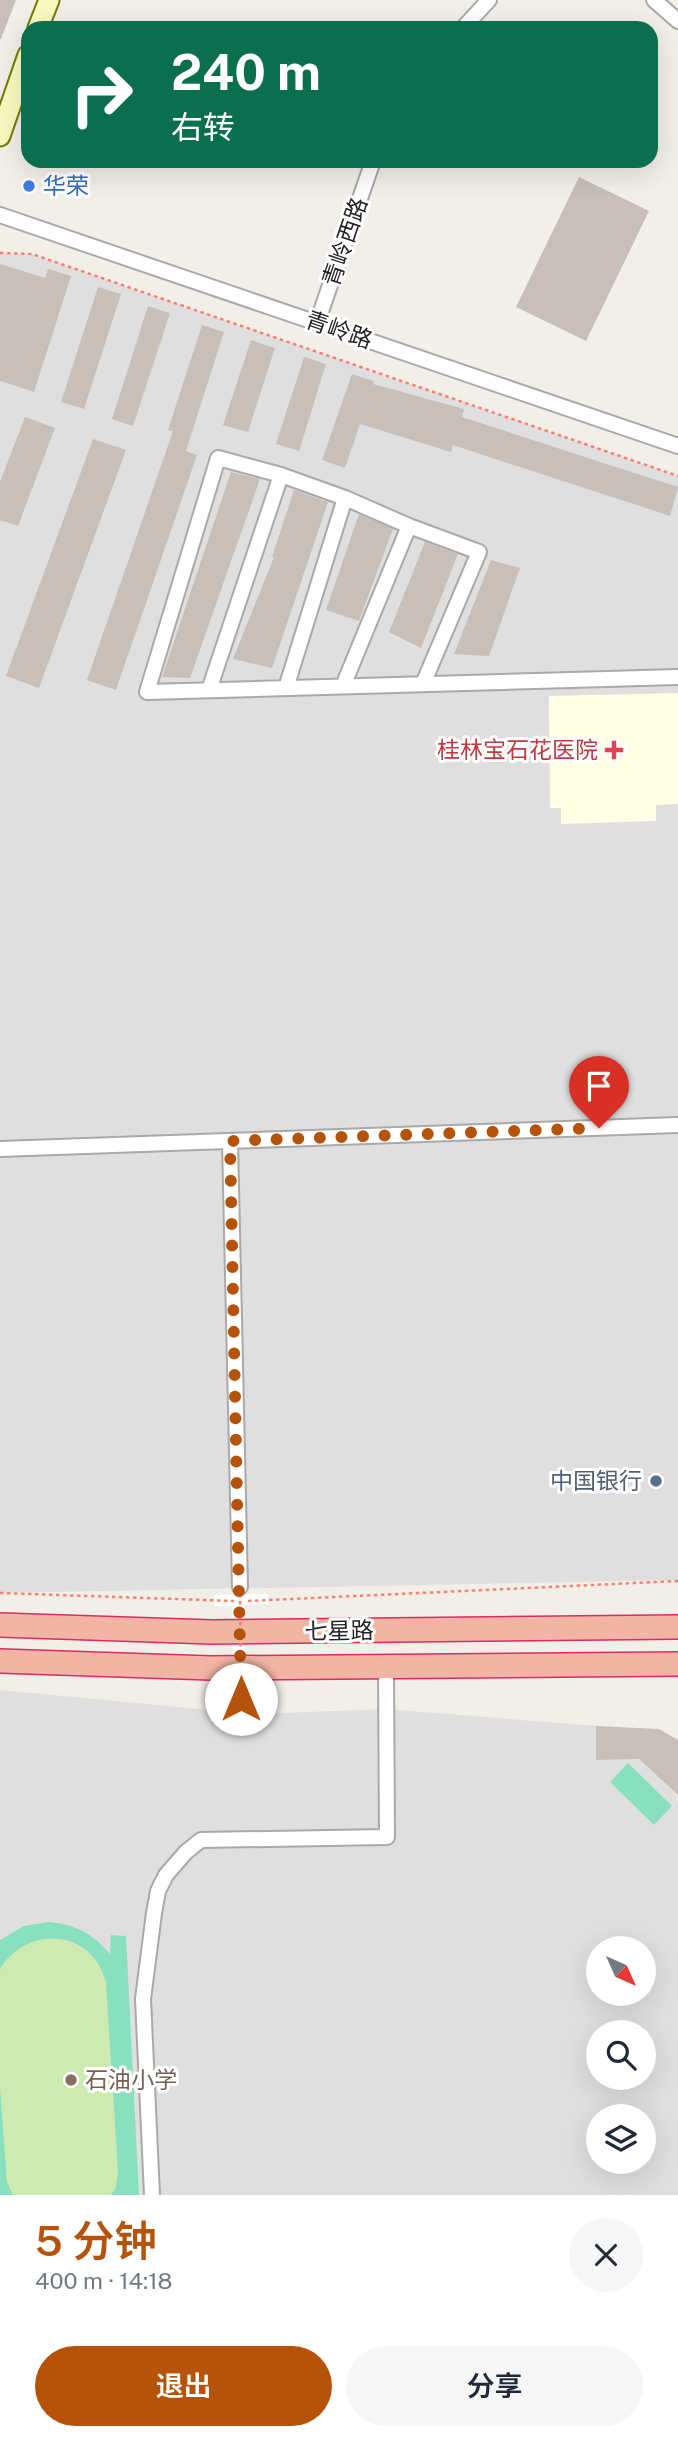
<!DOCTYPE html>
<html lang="zh">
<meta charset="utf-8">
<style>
body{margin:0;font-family:"Public Sans","Noto Sans SC",sans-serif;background:#f6f6f7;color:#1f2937;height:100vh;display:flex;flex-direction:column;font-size:26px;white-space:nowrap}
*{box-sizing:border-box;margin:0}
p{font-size:23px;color:#747a83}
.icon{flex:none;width:38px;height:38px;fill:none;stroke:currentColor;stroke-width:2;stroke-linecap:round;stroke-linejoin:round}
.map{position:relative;height:2195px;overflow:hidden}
.panel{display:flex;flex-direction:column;background:#fff;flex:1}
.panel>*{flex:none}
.hud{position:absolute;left:21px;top:21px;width:637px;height:147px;border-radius:21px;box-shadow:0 7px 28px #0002;background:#0b6e4f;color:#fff;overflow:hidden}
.needle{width:46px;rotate:135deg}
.tools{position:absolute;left:586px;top:1936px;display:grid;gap:14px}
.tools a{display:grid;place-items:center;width:70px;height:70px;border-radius:50%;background:#fff;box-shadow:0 7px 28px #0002;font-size:35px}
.pin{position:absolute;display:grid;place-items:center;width:60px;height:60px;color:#fff;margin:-72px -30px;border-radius:50% 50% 50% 0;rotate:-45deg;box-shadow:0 0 7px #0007}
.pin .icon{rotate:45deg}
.me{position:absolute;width:77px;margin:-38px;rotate:0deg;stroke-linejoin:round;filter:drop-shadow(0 0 5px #0008)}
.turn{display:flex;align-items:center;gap:24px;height:147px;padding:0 35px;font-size:32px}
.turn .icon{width:91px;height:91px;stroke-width:2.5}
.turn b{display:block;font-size:49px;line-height:60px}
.round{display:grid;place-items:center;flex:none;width:74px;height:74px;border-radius:37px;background:#f6f6f7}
.head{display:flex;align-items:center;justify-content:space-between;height:119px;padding:0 35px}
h1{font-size:42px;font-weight:600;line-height:52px;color:#b45309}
.button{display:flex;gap:14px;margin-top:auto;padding:14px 35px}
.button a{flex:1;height:80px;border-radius:42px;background:#b45309;color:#fff;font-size:28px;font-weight:600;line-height:80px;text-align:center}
.button a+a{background:#f6f6f7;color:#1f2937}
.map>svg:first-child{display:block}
.residential{fill:#e0dfdf;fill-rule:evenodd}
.education{fill:#ffffe5}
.grass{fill:#cdebb0}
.pitch{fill:#88e0be}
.pier{fill:#fff}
.building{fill:#c7bfb8}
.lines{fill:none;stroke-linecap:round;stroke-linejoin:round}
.minor-casing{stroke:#a9a9a9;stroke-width:18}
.secondary-casing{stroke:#707d05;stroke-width:23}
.trunk-casing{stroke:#dc2a67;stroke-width:26}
.path{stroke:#fa8072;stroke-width:2.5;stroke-dasharray:3.5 3.5;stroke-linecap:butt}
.minor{stroke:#fff;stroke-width:14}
.secondary{stroke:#f7fabf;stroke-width:19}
.trunk{stroke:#f2b4a3;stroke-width:23}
.path-bridge{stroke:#fa8072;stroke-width:2.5;stroke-dasharray:3.5 3.5;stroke-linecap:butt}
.route{stroke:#b45309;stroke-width:12;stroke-dasharray:0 21.6}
.shop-dot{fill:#3f7fe0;stroke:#fff;stroke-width:2.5}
.health-dot{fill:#e0444e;stroke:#fff;stroke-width:2.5}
.service-dot{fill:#5c6f8a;stroke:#fff;stroke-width:2.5}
.education-dot{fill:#8d6e63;stroke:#fff;stroke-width:2.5}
.labels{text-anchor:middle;stroke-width:6;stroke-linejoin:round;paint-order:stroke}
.shop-label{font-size:23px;fill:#366cbe;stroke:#fff;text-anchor:start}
.street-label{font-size:23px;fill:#222;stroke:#fff}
.health-label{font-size:23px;fill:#be3a42;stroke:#fff;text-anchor:end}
.service-label{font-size:23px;fill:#4e5e75;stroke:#fff;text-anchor:end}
.education-label{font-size:23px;fill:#785e54;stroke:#fff;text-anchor:start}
</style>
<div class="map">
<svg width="678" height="2195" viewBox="0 0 678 2195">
<rect width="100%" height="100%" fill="#f2efe9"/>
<path class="residential" d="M0,253L32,254L678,476V1580L0,1593Z
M0,1690L252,1714L386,1709L596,1726V1760L639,1759L676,1793L678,1805V2195H0ZM598,1948H644V1993H598ZM598,2032H644V2077H598ZM598,2116H644V2161H598Z"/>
<path class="education" d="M678,693V804L656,805V821L561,824V808H550L549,696Z"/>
<path class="grass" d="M51,1938C77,1941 99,1956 106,1983L118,2172L116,2187L111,2195H13L7,2182L0,2087V1969C12,1950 28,1940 51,1938Z"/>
<path class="pitch" d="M628,1763L672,1806L654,1825L610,1782Z
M49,1922C77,1925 92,1933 110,1954L111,1935L126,1936L139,2195H111L116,2187L118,2172L106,1983C93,1929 28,1924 0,1969V1940L24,1926Z
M0,2087L7,2182L13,2195H0Z"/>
<path class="pier" d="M268,1594V1604L244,1605L246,1693L272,1692V1703L212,1704V1695L233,1694L232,1606H214V1595Z"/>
<path class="building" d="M0,0H16L1,39H0Z
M579,177L649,211L586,341L516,307Z
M0,264L45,278L48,269L71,276L34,392L0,381Z
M98,287L121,294L84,409L61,402Z
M148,306L170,313L133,426L112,419Z
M202,325L224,332L186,451L197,455L116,690L87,680L173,431L168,430Z
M251,340L275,348L248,432L223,425Z
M304,357L326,364L299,451L276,444Z
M352,374L374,381L373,384L464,409L462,417L678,487L670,516L453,445L451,452L360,424L345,468L322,460Z
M25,417L55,428L18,526L0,520V482Z
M93,439L126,450L39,688L6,676Z
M231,472L260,479L190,678L162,677Z
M294,490L328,502L272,668L233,659L274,557H272Z
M359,514L393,529L359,621L326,610Z
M425,542L458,554L421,648L389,632Z
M491,560L520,568L489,656L454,654Z
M596,1726L659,1729L678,1740V1795L639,1759L596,1760Z"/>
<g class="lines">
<defs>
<path id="minor" d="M654,0L678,21
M463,28L489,0
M0,215L678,446
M317,323L373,161
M423,684L479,552L409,526L345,498L281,475L218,458L147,692L678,677
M343,686L409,526
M286,688L345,498
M209,690L281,475
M230,1141L240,1587
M0,1149L678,1125
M152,2195L143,1999L154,1913L158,1891L166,1875L186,1852L201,1840L387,1837L386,1666"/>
<path id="secondary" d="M38,28L49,0
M0,136L28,55"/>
<path id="trunk" d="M0,1625L212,1632L678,1627
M0,1661L211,1668L678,1664"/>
</defs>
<use href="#minor" class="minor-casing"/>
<use href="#secondary" class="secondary-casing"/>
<use href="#trunk" class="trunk-casing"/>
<path class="path" d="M0,253L32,254L678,476
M0,1593L234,1601
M248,1601L678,1581
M212,1700L272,1698"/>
<use href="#minor" class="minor"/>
<use href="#secondary" class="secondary"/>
<use href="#trunk" class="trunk"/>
<path class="path-bridge" d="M240,1587L241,1699"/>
</g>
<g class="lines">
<path class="route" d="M241,1699L230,1141L599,1128"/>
</g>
<circle class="shop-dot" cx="29" cy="186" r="7"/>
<path class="health-dot" d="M610.5 739.5h7v7h7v7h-7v7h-7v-7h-7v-7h7z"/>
<circle class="service-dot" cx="656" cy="1481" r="7"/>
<circle class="education-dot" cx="71" cy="2080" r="7"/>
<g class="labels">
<g class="shop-label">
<text x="43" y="194">华荣</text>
</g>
<g class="street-label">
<text transform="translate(345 242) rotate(-71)" y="8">青岭西路</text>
<text transform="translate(339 330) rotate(19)" y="8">青岭路</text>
<text transform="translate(339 1631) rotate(-1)" y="8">七星路</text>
</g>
<g class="health-label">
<text x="598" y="758">桂林宝石花医院</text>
</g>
<g class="service-label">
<text x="642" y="1489">中国银行</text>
</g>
<g class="education-label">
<text x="85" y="2088">石油小学</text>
</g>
</g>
</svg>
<div class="tools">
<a><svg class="needle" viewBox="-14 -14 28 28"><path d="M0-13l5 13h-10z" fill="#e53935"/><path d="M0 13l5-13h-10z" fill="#747a83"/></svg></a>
<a><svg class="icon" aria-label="search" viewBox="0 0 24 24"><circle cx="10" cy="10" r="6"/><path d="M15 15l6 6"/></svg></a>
<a><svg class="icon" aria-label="layers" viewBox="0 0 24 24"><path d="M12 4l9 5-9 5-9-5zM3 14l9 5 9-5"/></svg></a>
</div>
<div class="pin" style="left:599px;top:1128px;background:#d93025"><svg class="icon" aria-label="arrive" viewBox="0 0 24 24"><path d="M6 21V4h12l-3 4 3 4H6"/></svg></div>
<svg class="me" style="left:241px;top:1699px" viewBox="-20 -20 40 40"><circle r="19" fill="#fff"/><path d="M0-13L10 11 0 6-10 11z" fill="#b45309"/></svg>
<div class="hud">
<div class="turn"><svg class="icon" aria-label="right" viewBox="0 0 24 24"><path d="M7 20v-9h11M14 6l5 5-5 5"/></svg><div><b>240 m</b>右转</div></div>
</div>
</div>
<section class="panel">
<div class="head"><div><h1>5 分钟</h1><p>400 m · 14:18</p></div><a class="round"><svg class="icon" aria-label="close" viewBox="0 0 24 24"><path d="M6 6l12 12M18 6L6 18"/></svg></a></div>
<div class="button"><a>退出</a><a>分享</a></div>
</section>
